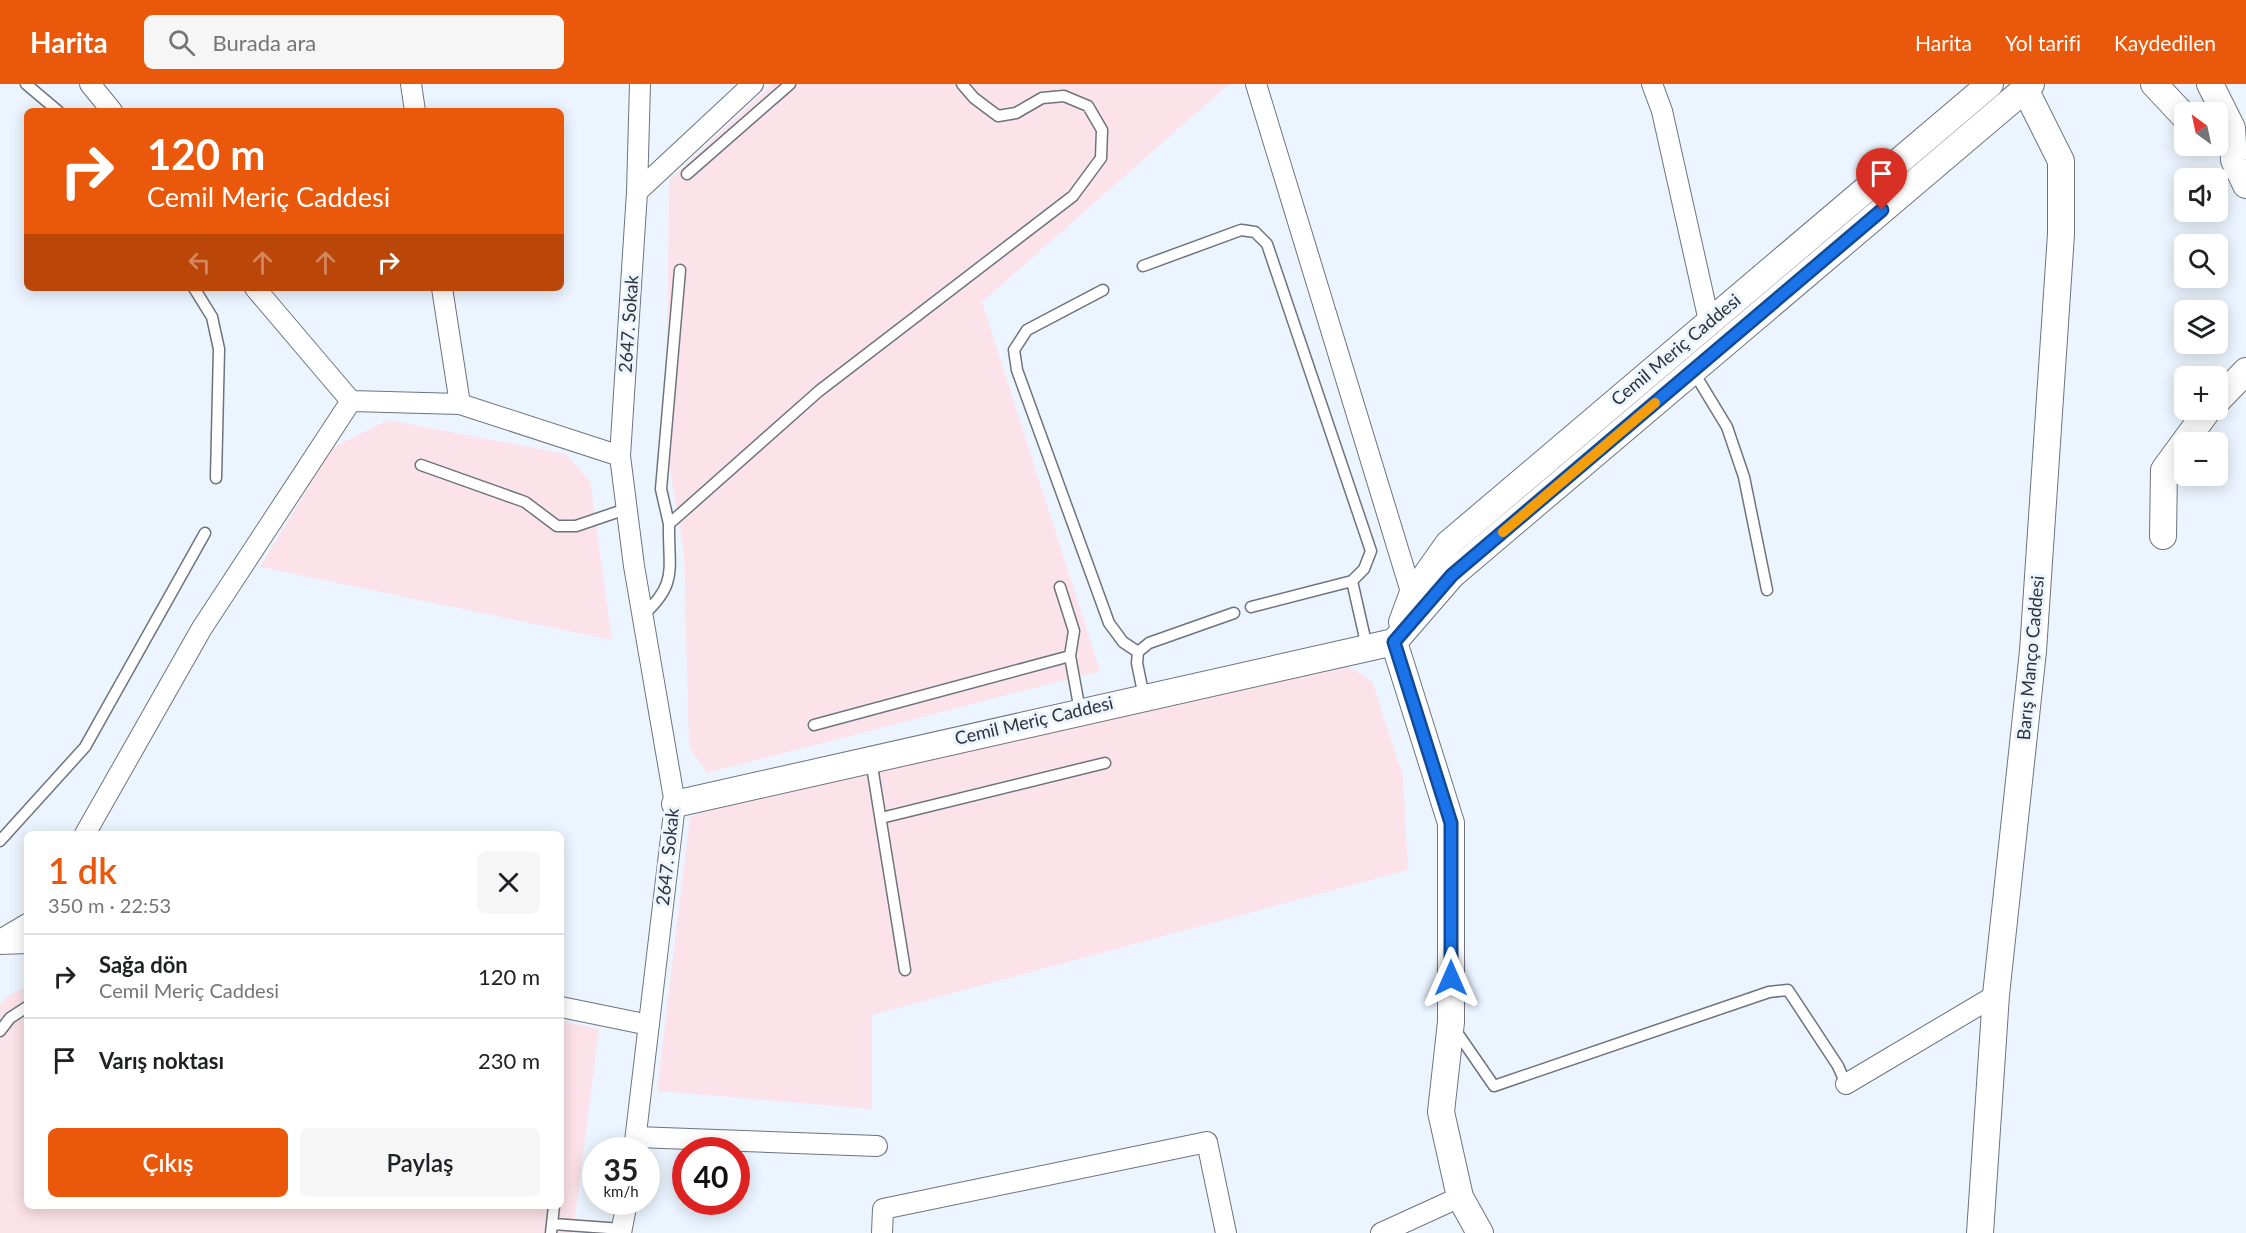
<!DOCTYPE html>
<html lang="tr">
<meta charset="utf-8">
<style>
body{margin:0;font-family:Lato,sans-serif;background:#f6f6f6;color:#202124;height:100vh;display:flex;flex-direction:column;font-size:22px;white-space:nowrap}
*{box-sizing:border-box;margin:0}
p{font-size:20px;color:#757577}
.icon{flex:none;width:33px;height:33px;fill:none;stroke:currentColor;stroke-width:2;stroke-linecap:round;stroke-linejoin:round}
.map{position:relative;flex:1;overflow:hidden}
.side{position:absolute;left:24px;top:747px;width:540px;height:378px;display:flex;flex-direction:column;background:#fff;border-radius:9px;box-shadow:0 3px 15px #0003}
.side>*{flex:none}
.hud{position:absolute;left:24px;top:24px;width:540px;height:183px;border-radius:9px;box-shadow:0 3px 15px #0003;background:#ea580c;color:#fff;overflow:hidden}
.needle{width:39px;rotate:327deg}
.fabs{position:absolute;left:2174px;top:18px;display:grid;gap:12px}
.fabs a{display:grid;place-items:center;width:54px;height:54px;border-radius:9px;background:#fff;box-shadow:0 3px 15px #0003;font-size:30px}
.speed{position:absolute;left:582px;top:1053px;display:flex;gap:12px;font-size:30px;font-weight:700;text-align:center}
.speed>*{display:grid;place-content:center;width:78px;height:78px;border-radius:50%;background:#fff;box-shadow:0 3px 15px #0003;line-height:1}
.speed small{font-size:15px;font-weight:400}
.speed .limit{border:9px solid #d22;background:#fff;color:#111}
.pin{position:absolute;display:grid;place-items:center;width:51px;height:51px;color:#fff;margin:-62px -26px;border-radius:50% 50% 50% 0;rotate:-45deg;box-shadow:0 0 6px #0007}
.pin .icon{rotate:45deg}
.me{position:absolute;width:66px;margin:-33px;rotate:0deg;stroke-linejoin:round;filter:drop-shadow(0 0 4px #0008)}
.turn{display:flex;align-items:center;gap:21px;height:126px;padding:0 24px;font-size:27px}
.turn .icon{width:78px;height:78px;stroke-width:2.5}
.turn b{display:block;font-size:42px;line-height:51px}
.lanes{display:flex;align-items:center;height:57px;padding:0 24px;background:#0003;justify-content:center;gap:30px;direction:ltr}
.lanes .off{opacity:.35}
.round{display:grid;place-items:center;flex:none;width:63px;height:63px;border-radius:9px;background:#f6f6f6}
.headline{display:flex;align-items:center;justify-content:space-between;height:102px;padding:0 24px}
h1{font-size:36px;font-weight:600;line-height:45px;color:#ea580c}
.cta{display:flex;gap:12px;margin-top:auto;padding:12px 24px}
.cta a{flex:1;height:69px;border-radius:9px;background:#ea580c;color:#fff;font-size:24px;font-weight:600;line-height:69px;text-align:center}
.cta a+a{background:#f6f6f6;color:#202124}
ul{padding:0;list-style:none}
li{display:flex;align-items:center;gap:18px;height:84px;padding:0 24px;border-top:2px solid #e0e0e0}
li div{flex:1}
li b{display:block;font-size:22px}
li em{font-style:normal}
header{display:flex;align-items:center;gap:36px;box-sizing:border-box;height:84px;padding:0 30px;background:#ea580c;color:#fff}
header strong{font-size:28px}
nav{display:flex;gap:33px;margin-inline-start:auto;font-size:21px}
.search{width:420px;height:54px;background:#f6f6f6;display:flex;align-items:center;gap:15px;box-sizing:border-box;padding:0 21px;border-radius:9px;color:#757577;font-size:22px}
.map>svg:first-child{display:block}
.industrial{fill:#fce2e9}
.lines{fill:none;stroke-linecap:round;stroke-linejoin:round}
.service-casing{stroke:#6d747d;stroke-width:13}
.minor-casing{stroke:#6d747d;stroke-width:22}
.tertiary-casing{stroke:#6d747d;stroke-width:28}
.service{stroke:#fff;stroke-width:10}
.minor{stroke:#fff;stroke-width:20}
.tertiary{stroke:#fff;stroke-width:26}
.route-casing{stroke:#114b97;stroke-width:15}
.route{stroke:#1a73e8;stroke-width:10}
.slow{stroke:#f59e0b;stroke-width:10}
.labels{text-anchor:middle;stroke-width:6;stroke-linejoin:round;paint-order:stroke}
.street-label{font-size:18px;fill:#2e3135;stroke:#ecf5ff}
</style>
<header>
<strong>Harita</strong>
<div class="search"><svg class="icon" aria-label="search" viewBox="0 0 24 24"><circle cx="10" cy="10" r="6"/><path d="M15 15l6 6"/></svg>Burada ara</div>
<nav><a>Harita</a><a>Yol tarifi</a><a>Kaydedilen</a></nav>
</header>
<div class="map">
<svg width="2246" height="1149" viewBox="0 0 2246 1149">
<rect width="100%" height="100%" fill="#ecf5ff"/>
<path class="industrial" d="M772,0H1229L982,218L1100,587L707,689L689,663L684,468L666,362L669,96Z
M388,336L566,370L590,397L612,556L260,483L332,364Z
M1348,583L1372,597L1403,692L1408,786L872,931V1025L657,1007L690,732L848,691Z
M27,903V1122H561V937L599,945L573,1149H0V921L7,912Z"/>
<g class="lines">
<defs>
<path id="service" d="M26,0L58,27
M687,90L790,0
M1143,182L1241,146L1255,148L1267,160L1371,467L1364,485L1352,497L1251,523
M194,204L212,233L219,265L216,394
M1103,206L1027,246L1014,266L1017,286L1109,539L1123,558L1138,568
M1693,287L1727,343L1744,393L1767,506
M421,381L525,418L557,442H576L626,425
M669,440L661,405L680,186
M1352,497L1367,563
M1060,503L1074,547L1070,572L1080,627
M642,532C679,499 668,485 669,440L819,307L1073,112L1101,74L1102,46L1088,22L1064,12L1042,14L1016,29L998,32L974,14L962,0
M1144,613L1137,579L1138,568L1149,559L1234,529
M814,641L1070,572
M871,676L905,886
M881,734L1105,679
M0,757L85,663L205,449
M1454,944L1494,1002L1769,908L1788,906L1838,982L1846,1000
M0,947L10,934L27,923
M553,1140L622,1145
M551,1149L554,1122"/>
<path id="minor" d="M90,0L112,27
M411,0L415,27
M1256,0L1412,511
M1652,0L1662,27L1709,237
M637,108L753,0
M255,204L351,317L460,320L620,372
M442,204L460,320
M85,750L202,544L351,317
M0,856L27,840
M0,860L27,859
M561,923L649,941
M1846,1000L1996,911
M636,1053L877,1062
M634,1066L675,720L634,482L620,372L637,108L640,0
M621,1149L627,1118
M882,1149L883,1125L1207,1058L1226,1149
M1381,1149L1460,1113"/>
<path id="tertiary" d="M2154,0L2184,32
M2210,0L2232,44L2234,76L2246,101
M2217,317L2246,287
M2163,452L2164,386L2208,326
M1402,538L1412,511L1448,460L1990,0
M1394,558L1451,739V938L1441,1028L1460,1113L1480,1149
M675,720L1394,558L1452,491L2031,0
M1980,1149L1996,911L2033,567L2061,150V77L2025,5"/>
</defs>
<use href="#service" class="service-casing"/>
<use href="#minor" class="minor-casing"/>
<use href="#tertiary" class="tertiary-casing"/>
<use href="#service" class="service"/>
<use href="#minor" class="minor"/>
<use href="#tertiary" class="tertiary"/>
</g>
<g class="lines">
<defs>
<path id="route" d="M1451,894V739L1394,558L1452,491L1882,126"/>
</defs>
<use href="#route" class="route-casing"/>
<use href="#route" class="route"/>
<path class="slow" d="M1503,448L1655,319"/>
</g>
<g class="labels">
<g class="street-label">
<text transform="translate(629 240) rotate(-86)" y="6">2647. Sokak</text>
<text transform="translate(1676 266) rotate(-40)" y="6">Cemil Meriç Caddesi</text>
<text transform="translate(2031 574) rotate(-85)" y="6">Barış Manço Caddesi</text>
<text transform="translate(1034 637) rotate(-13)" y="6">Cemil Meriç Caddesi</text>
<text transform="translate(668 773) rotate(-84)" y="6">2647. Sokak</text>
</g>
</g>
</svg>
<div class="fabs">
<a><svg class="needle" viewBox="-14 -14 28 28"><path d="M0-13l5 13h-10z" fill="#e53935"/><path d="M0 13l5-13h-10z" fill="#757577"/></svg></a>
<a><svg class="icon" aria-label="sound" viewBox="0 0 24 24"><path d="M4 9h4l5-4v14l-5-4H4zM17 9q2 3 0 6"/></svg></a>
<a><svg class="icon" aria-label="search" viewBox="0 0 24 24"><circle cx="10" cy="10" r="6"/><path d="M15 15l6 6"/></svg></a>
<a><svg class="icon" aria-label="layers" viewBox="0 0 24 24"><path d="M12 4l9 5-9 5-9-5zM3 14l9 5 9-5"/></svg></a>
<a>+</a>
<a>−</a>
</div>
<div class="speed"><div>35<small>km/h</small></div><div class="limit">40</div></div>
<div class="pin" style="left:1882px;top:126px;background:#d93025"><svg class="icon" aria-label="arrive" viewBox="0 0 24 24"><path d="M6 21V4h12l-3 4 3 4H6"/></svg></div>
<svg class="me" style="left:1451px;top:894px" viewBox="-20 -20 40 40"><path d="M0-17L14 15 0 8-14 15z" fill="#1a73e8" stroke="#fff" stroke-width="4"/></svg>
<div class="hud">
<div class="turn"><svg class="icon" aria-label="right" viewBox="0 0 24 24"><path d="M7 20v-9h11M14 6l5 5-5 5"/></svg><div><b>120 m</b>Cemil Meriç Caddesi</div></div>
<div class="lanes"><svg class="icon off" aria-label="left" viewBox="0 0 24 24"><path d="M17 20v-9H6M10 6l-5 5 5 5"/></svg><svg class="icon off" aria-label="ahead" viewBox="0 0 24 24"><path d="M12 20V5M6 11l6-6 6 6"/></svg><svg class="icon off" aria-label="ahead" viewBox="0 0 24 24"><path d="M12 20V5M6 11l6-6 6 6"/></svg><svg class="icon" aria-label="right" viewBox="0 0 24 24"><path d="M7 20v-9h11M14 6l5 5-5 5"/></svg></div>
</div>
<section class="side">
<div class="headline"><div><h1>1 dk</h1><p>350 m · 22:53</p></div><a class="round"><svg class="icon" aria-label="close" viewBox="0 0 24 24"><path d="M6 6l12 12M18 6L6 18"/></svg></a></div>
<ul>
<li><svg class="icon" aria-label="right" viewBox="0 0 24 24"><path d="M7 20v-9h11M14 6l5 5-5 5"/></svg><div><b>Sağa dön</b><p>Cemil Meriç Caddesi</p></div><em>120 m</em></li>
<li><svg class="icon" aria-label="arrive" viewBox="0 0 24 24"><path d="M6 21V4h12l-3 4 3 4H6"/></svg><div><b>Varış noktası</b></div><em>230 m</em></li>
</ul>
<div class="cta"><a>Çıkış</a><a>Paylaş</a></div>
</section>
</div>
